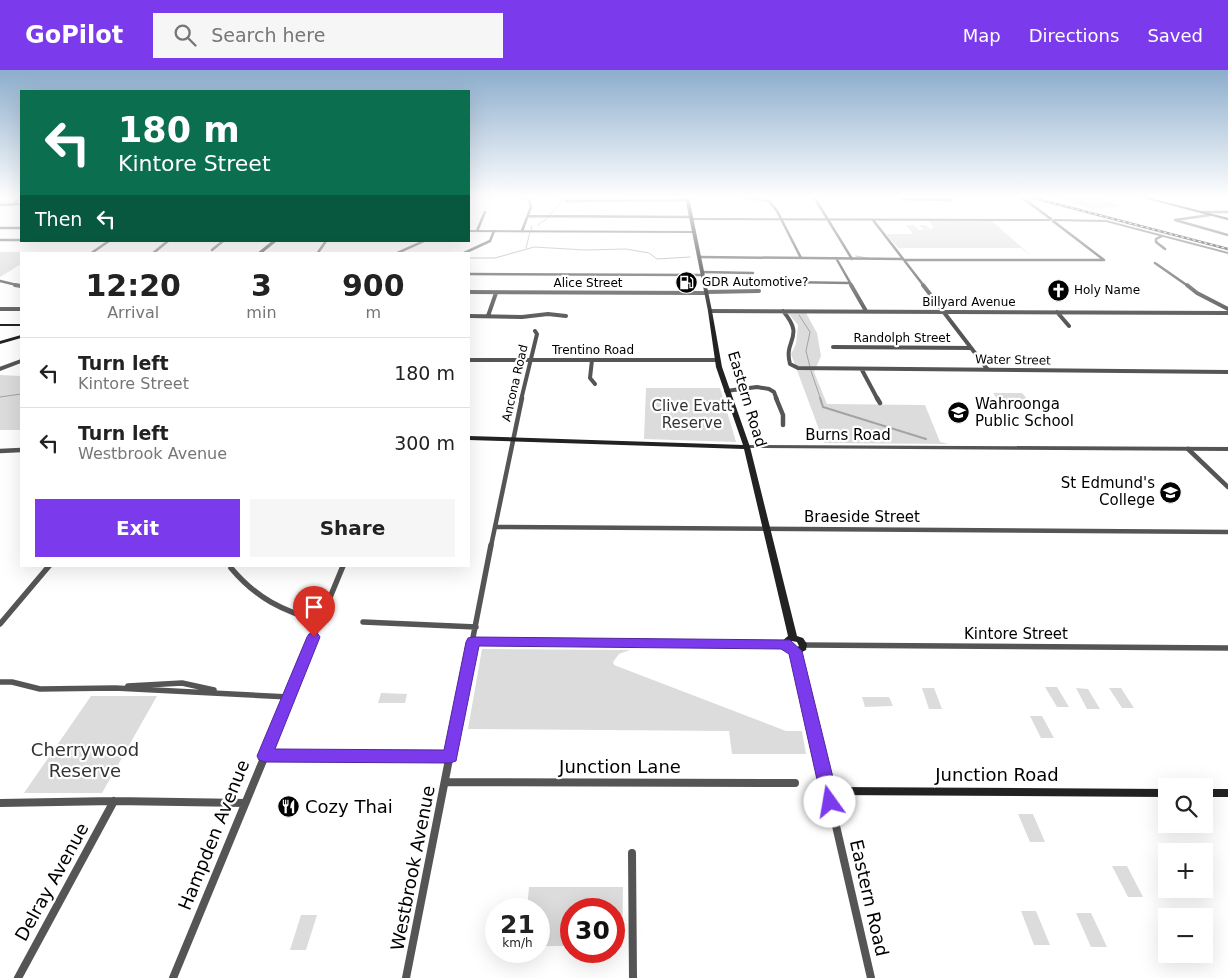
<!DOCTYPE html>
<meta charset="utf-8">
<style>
body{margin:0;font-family:"DejaVu Sans",sans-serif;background:#f6f6f6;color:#222;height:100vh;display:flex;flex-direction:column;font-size:19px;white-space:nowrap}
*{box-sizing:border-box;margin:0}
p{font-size:16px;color:#767676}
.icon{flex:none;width:28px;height:28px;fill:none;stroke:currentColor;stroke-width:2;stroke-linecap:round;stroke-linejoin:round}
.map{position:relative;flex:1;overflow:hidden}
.panel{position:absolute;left:20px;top:182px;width:450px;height:315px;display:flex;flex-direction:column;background:#fff;border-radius:0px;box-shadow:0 5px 20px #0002}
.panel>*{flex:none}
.hud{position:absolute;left:20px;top:20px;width:450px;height:152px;border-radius:0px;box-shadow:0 5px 20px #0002;background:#0b6e4f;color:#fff;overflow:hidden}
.controls{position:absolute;left:1158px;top:708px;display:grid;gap:10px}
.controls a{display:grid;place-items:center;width:55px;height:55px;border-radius:0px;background:#fff;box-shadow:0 5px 20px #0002;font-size:25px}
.speed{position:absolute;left:485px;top:828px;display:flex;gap:10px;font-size:25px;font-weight:700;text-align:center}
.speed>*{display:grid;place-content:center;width:65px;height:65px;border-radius:50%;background:#fff;box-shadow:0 5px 20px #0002;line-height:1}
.speed small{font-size:12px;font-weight:400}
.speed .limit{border:8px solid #d22;background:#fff;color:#111}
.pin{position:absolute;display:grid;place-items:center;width:42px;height:42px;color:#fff;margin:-51px -21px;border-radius:50% 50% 50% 0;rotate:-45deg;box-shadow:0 0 5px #0007}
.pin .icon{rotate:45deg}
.me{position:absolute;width:55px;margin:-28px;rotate:347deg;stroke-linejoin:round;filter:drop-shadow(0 0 4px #0008)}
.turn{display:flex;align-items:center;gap:18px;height:105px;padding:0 15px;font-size:22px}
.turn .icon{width:65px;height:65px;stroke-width:2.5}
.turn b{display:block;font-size:35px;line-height:42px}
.then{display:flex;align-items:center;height:48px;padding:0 15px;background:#0003;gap:10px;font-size:19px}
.eta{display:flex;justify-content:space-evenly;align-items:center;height:85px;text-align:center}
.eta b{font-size:30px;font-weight:700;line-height:35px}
.primary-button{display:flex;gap:10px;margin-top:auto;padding:10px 15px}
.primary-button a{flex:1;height:58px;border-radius:0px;background:#7c3aed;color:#fff;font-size:20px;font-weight:700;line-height:58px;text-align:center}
.primary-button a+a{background:#f6f6f6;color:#222}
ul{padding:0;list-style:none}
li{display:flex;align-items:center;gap:15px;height:70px;padding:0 15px;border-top:1px solid #e0e0e0}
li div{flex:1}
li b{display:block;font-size:19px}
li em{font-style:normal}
header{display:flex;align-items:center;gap:30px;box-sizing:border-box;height:70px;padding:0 25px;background:#7c3aed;color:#fff}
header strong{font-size:24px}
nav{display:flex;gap:28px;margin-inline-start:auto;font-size:18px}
.search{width:350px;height:45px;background:#f6f6f6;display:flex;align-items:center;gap:12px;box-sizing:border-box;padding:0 18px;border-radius:0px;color:#767676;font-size:19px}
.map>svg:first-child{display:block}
.green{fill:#dcdcdc}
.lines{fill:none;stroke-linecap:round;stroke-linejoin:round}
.stream-far1{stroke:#a3a3a3;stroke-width:1}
.stream{stroke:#a3a3a3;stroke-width:2}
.trunk-casing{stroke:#dbdbdb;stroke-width:1}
.minor-far4{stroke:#555;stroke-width:2.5}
.minor-far3{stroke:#555;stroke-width:4}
.minor-far2{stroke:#555;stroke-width:4.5}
.minor-far1{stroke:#555;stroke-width:5.5}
.minor{stroke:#555;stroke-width:8}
.tertiary{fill:#555;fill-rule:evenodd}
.secondary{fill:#222;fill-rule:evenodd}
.trunk{fill:#000;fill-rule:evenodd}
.rail-casing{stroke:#000;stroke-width:2.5}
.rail{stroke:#fff;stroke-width:1;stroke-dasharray:3;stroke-linecap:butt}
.route{fill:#7c3aed;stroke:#51269a}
.labels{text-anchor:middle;stroke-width:4.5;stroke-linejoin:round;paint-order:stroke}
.far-poi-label{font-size:12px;fill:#000;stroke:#fff;text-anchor:start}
.far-street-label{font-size:12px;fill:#000;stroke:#fff}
.street-label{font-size:15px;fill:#000;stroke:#fff}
.poi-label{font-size:15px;fill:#000;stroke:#fff;text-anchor:start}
.park-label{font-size:15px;fill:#333;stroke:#fff}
.near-park-label{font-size:18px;fill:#333;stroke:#fff}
.near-street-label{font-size:18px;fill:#000;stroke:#fff}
.near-poi-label{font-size:18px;fill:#000;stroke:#fff;text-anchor:start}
</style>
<header>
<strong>GoPilot</strong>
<div class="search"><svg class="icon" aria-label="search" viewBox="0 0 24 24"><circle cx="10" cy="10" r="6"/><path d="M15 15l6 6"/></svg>Search here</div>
<nav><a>Map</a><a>Directions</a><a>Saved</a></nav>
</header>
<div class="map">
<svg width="1228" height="908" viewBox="0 0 1228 908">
<rect width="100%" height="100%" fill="#fff"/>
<path class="green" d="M556,127H656V129L555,130Z
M1056,127H1099L1119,136L1092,140Z
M929,151H992L1035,189L1021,178H898L886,164H913L906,155H914L919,160L929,159H923L919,155H926L930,159L934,158Z
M0,182H41L38,184H21V194L0,207Z
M788,243H806L817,263L821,286L814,302L827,334L925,335L940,372L949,374L824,373L791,284L796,274L798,255Z
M0,305L21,306V360H0Z
M646,318H720L736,372L644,369Z
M993,323H1022L1029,331H999Z
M482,579L630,580L619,584L613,592L614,595L786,661H802L806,684H732L729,661L468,659Z
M1045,617H1057L1069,637H1057Z
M922,618H934L942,639H929Z
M1076,618L1088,619L1100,639H1087Z
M1109,618H1121L1134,638H1122Z
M381,623L407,624L405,633H378Z
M91,626H157L102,723H24Z
M862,627H889L893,636L865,637Z
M1030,646H1042L1054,668H1041Z
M1018,744H1033L1045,772H1030Z
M1112,796H1127L1143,827H1128Z
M529,817H623L622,877H614V839H571V876H539V839H527Z
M1021,841H1036L1050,875H1034Z
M1076,843H1091L1107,877H1091Z
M301,845H317L306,880H290Z"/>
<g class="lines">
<path class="stream-far1" d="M550,145L565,127
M538,155L549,147
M531,160L532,156
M526,178L530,162
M856,186L867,188
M469,188H495L534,177L585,180L626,179L649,183L657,189L690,187
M799,245L810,262L806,281L810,297
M811,301L821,330
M0,327L21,324"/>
<path class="stream" d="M820,328L823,337L926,369"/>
<defs>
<path id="trunk" d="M1139,127H1146L1228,148V150Z"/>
</defs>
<use href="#trunk" class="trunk-casing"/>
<path class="minor-far4" d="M469,127L528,128
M741,127L769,131L777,141L801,188
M814,127L852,189
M1018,127L1024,129L1051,149
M900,129L952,130
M566,131L687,130
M14,134L20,127
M0,135L21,134
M1201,142H1228
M1210,145L1175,150L1228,165
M528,146L691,147
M873,150L924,216
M1053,151L1104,190
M0,158H21
M477,161L485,142
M522,161L531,137L528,127
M1162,166L1156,169V172L1165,179
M0,170H21
M212,180L223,171
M90,184L109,171
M152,184L168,171
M317,184L326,171
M462,184L490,171L494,161
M699,187L903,189
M836,188L852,216
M904,190H1104
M1155,193L1188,216
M702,202L753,203
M469,204L702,205
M0,211L21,216
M785,212L850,213"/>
<path class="minor-far3" d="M15,215L21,216
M851,215L866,241
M923,215L988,300
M1187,215L1197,223L1228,239
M469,222L706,223
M706,222L759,221
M0,239H21
M710,241L1228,243
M783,241C806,268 783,269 790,294L798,298L1228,302
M1057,242L1069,256
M469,246L522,247L548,244L566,246
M488,246L496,223
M833,277L971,278
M469,290H717
M592,290L590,308L595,314
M0,299L21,291
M862,300L878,330
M726,321L757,317L769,319L774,322L777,330
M521,330L537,264L535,261"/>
<path class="minor-far2" d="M776,328L783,345V355
M877,328L880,333
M1188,379L1228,417
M0,381L21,380
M495,457L1228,462
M491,476L522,328"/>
<path class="minor-far1" d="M231,498C257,529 282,540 320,552
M363,552L476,557
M0,554L49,496
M473,572L785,574
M803,575L1228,578
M0,612H12L40,619L115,618L289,627
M128,616L182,613L214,620
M273,665L343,496
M454,665L491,475"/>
<path class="minor" d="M265,686H450
M445,712L795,713
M828,721L871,908
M0,733L114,731L245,733
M632,783L633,908
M18,908L114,731
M173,908L274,664
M406,908L454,664"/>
<path class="tertiary" d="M690,148L1049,149L1051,150L1049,151L691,150Z
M1054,149L1106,150L1228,182V184L1106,152L1055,151L1053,150Z
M469,160L694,161L696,162L694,163L469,162Z
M421,171H427L398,184H392Z
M747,375L1228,377V381L745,378L744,377Z"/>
<path class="secondary" d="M685,127H689L712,241L722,297L750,377L797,566L803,568L807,574L806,580L800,583L832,717L1166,719V727L828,725L825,724L791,582L785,580L781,572L788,566L744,379L469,370V366L743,375L716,297L708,241ZM792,571L797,572L799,576L796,578L791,576L790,573Z
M272,171H277L261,184H256Z
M0,254H21V256H0Z
M21,265V268L0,274V271Z
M1204,719H1228V727H1204Z"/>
<use href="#trunk" class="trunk"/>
<defs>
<path id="rail" d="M1030,127L1228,179"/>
</defs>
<use href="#rail" class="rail-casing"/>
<use href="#rail" class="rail"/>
</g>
<linearGradient id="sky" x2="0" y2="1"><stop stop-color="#8cadcc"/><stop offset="0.5" stop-color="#fff"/><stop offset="1" stop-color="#fff" stop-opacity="0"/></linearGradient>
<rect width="1228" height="254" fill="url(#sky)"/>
<path class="route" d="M314,562L318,564L320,567L275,679L444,680L466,572L468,568L473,567L790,570L802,581L839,732L836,737L830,739L825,737L822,732L789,584L781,579L479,576L456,691L450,693L265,692L259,690L257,686L307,567L309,564Z"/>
<defs>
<symbol id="fuel-disc" viewBox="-11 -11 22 22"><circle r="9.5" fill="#000" stroke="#fff"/><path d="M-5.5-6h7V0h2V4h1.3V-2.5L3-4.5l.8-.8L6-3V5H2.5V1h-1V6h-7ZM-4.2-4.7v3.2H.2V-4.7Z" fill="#fff"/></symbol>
<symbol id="church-disc" viewBox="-11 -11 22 22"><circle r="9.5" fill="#000" stroke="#fff"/><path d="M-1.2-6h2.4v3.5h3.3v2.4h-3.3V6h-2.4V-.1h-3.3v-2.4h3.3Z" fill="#fff"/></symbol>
<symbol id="school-disc" viewBox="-11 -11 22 22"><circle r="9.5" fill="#000" stroke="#fff"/><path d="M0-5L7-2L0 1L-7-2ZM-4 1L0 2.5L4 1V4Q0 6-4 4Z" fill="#fff"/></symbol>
<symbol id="restaurant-disc" viewBox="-11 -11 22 22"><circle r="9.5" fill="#000" stroke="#fff"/><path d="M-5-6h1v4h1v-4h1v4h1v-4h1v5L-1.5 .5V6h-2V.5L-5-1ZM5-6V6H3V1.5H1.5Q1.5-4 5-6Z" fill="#fff"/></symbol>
</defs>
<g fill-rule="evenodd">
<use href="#fuel-disc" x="674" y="200" width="25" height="25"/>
<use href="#church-disc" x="1046" y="208" width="25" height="25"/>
<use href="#school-disc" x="946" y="330" width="25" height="25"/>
<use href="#school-disc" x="1158" y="410" width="25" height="25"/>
<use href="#restaurant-disc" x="276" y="724" width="25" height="25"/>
</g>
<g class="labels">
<g class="far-poi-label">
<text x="702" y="216">GDR Automotive?</text>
<text x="1074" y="224">Holy Name</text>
</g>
<g class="far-street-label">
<text x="588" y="217">Alice Street</text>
<text x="969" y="236">Billyard Avenue</text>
<text x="902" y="272">Randolph Street</text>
<text x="593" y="284">Trentino Road</text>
<text transform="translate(1013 290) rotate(1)" y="4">Water Street</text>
<text transform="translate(515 313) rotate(-77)" y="4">Ancona Road</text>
</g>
<g class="street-label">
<text transform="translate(747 329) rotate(73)" y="5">Eastern Road</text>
<text x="848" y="370">Burns Road</text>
<text x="862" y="452">Braeside Street</text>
<text x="1016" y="569">Kintore Street</text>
</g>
<g class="poi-label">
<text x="975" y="339">Wahroonga<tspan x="975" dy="17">Public School</tspan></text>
<text x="1155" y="418" text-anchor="end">St Edmund's<tspan x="1155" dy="17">College</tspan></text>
</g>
<g class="park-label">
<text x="692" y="341">Clive Evatt<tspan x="692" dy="17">Reserve</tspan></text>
</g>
<g class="near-park-label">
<text x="85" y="686">Cherrywood<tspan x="85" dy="21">Reserve</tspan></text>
</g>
<g class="near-street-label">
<text x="620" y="703">Junction Lane</text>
<text x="997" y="711">Junction Road</text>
<text transform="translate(214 765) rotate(-68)" y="6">Hampden Avenue</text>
<text transform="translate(413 798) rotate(-79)" y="6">Westbrook Avenue</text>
<text transform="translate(52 812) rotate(-61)" y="6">Delray Avenue</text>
<text transform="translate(869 828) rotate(77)" y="6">Eastern Road</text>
</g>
<g class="near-poi-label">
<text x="305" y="743">Cozy Thai</text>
</g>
</g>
</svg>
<div class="controls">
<a><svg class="icon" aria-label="search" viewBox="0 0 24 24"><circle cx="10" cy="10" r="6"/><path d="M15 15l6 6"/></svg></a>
<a>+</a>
<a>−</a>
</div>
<div class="speed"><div>21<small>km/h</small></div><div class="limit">30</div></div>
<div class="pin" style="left:314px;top:567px;background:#d93025"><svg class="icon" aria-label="arrive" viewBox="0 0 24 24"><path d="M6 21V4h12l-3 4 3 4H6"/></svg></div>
<svg class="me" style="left:830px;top:732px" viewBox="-20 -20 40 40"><circle r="19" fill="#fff"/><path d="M0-13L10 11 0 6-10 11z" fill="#7c3aed"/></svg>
<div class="hud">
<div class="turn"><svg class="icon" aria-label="left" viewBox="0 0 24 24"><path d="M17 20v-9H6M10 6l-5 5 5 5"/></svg><div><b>180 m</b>Kintore Street</div></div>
<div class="then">Then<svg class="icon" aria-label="left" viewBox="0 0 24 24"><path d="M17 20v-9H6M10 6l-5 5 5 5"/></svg></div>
</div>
<section class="panel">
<div class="eta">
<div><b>12:20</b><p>Arrival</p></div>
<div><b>3</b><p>min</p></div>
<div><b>900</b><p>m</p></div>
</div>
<ul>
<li><svg class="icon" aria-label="left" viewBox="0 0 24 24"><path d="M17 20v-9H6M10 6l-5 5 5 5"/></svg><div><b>Turn left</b><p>Kintore Street</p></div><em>180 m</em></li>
<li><svg class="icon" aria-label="left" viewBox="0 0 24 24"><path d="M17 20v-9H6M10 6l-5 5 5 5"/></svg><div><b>Turn left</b><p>Westbrook Avenue</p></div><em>300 m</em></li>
</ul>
<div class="primary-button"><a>Exit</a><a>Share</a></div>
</section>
</div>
